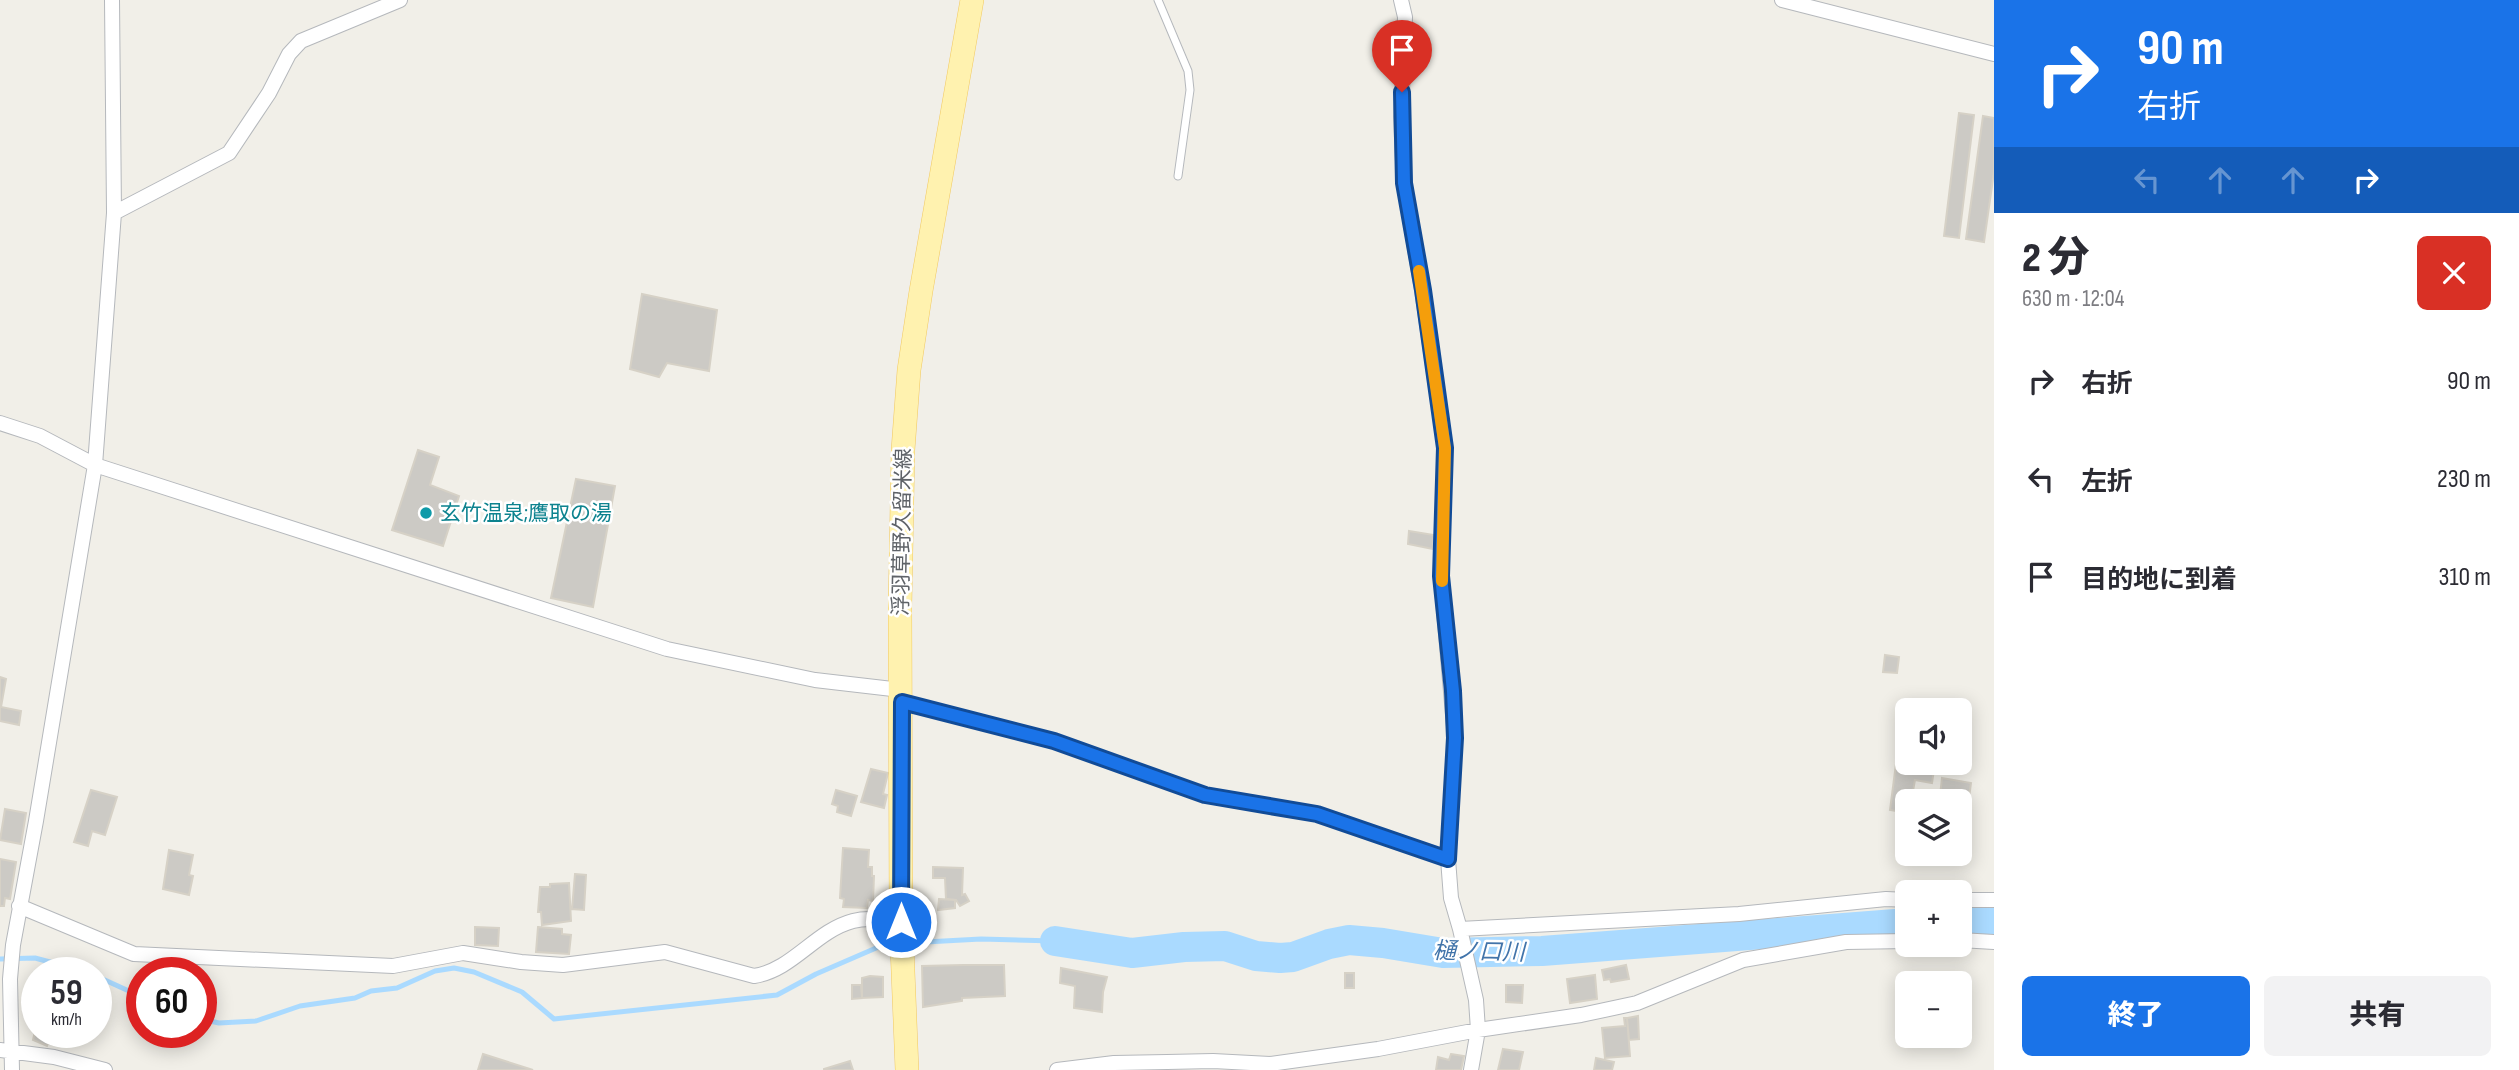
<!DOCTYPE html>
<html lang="ja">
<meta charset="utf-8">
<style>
body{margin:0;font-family:"Sofia Sans Condensed","Noto Sans JP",sans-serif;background:#f2f2f3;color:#2b2b33;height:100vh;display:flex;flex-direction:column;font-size:26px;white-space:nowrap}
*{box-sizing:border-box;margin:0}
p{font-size:23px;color:#7c7c81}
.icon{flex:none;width:38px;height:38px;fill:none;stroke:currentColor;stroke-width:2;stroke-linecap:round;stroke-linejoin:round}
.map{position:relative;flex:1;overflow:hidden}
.sheet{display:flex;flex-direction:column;background:#fff;width:525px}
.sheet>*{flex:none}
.guide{background:#1a73e8;color:#fff;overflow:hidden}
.controls{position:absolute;left:1895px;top:698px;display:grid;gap:14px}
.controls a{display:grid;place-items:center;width:77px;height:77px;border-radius:10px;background:#fff;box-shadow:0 4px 18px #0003;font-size:35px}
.speed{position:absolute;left:21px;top:957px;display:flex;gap:14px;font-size:35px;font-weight:700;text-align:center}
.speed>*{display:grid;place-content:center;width:91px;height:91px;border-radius:50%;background:#fff;box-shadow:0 4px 18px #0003;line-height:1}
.speed small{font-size:18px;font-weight:400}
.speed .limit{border:10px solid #d22;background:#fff;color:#111}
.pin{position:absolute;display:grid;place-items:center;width:60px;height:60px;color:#fff;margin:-72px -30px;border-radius:50% 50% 50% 0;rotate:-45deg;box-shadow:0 0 7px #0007}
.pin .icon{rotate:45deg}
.me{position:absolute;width:77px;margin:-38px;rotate:0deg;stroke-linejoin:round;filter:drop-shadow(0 0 5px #0008)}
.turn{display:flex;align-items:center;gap:24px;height:147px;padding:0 28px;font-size:32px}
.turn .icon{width:91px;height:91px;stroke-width:2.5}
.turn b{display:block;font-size:49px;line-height:60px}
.lanes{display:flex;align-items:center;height:66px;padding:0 28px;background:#0003;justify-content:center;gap:35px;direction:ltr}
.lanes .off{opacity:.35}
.round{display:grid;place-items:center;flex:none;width:74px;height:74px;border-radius:10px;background:#f2f2f3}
.headline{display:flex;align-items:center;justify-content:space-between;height:119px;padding:0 28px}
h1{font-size:42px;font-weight:800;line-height:52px}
.button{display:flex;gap:14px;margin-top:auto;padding:14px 28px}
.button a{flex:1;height:80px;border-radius:10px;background:#1a73e8;color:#fff;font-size:28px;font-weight:800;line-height:80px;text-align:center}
.button a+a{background:#f2f2f3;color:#2b2b33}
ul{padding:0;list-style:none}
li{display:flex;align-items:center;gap:21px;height:98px;padding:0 28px}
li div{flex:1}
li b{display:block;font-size:26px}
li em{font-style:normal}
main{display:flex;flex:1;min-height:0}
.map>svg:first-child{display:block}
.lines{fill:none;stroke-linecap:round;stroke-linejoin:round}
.stream{stroke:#aadaff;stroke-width:5}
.river{stroke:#aadaff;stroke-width:30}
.building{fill:#cccac5;stroke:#d6d1c6;stroke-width:2}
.lane-casing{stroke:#b5b8bc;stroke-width:9}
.street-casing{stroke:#b5b8bc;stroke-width:16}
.primary-casing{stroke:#f2c960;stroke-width:24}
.lane{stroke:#fff;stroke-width:7}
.street{stroke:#fff;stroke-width:14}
.primary{stroke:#fff2af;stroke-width:23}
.route-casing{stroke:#114b97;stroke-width:18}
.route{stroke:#1a73e8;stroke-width:12}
.slow{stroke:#f59e0b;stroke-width:12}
.culture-dot{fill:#0f9aa8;stroke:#fff;stroke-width:2.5}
.labels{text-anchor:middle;stroke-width:5;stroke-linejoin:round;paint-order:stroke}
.culture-label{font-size:21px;fill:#0d838f;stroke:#fff;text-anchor:start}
.street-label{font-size:21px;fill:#5f6368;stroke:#fff}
.water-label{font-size:23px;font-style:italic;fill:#4174aa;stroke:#fff}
</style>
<main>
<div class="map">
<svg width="1994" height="1070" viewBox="0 0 1994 1070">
<rect width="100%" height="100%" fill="#f1efe8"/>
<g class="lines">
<path class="stream" d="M907,943L981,939L1055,941
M0,959L35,958L91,973
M96,976L142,997
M201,1019L219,1023L256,1021L300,1006L355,998L371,991L397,988L435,971L454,968L474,972L522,992L554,1019L777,995L816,974L883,945L897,944"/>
<path class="river" d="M1960,922L1994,923
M1055,941L1132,953L1184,947L1225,946L1256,956L1280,958L1293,957L1329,944L1349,940L1383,943L1443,953L1542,951L1908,923"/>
</g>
<path class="building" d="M1959,113L1974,115L1959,238L1944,236Z
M1983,116L1994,118V172L1984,242L1966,239Z
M642,294L717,310L709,371L667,363L659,377L630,369Z
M418,450L439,457L430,485L459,496L443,546L392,530Z
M576,479L615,486L593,607L551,598Z
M1409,531L1434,535L1433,549L1408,544Z
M1885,655L1899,657L1897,673L1883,672Z
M0,677L6,679L1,707L21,711L19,725L0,721Z
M1897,756L1908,758V763H1935L1932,783L1915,780L1911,802H1908V813L1890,810Z
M871,769L888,773L883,794L887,795L884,808L861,802Z
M1942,778L1971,783L1963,844L1960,843V802H1931L1932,795L1940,796Z
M91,790L117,797L105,835L92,831L88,846L74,842Z
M836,790L857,796L851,816L837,812L838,806L832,804Z
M5,809L26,813L21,844L0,840Z
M843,848L869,850L868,867H872V876H874L873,901L868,900L867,908L843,907L844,899L840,898Z
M169,850L193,855L189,875L193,876L189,895L163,889Z
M0,859L16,862L10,899L5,898L4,906H0Z
M933,867L963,868L962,895L965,894L969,901L960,906L956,900L946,899L945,878H933Z
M575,874L586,875L584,910L572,909Z
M569,883L571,921L542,925L541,912H538L540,887H550V884Z
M939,899L955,900V908L938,910Z
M475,927L499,928L498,946L475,945Z
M538,927L562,929V934L571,935L569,954L536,952Z
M963,965H1004L1005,996L962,998V1001L923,1007L922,966Z
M1626,965L1629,979L1611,982L1610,979L1604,980L1602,970Z
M1061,968L1107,977L1103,992L1102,1012L1074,1008L1075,986L1060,983Z
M1345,973H1354V988H1345Z
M1595,975L1597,999L1570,1003L1567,979Z
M870,976L883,977V997L862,998V978Z
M852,985H861L862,998L852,999Z
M1506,985H1523L1522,1003L1506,1002Z
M37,1009V1032H57L54,1045L48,1043L47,1046L33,1040L35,1031L33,1030L34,1026L30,1025Z
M1638,1016L1639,1039L1629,1040L1627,1018Z
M1624,1018H1627L1630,1056L1605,1058L1602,1028L1625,1026Z
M1503,1049L1523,1052L1519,1070H1498Z
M483,1054L533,1070H478Z
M1451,1054L1464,1056L1461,1070H1436L1438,1057L1449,1060Z
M1596,1058L1614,1062L1612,1070H1594Z
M850,1061L853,1070H824V1069Z"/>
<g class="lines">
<defs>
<path id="lane" d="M1158,0L1188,71L1190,90L1178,176"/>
<path id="street" d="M1401,0L1405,17L1401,117L1404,183L1422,290L1445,448L1441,576L1455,738L1448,859L1451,898L1460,929L1739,914L1886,899L1908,900
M1782,0L1994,54
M114,213L229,153L269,93L289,54L301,41L400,0
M0,423L40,436L95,465L667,649L815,680L901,690
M902,702L1054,741L1205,795L1317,814L1448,859
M1960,900H1994
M19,906L134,954L393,966L463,953L521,962L563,965L665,952L754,976C793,970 815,931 853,921C868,917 885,920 901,922
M1460,929L1476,1000L1478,1030L1471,1070
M1960,940L1994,942
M0,1050L54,1057L105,1070
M12,1070L10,979L13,945L36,821L95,465L114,213L112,0
M1057,1070L1114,1063L1167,1062L1213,1061L1270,1064L1378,1049L1478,1030L1581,1015L1637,1003L1743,960L1846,942L1908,941"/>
<path id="primary" d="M907,1070L901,922L900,607L903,450L909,370L921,291L972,0"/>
</defs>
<use href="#lane" class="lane-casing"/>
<use href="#street" class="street-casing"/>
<use href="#primary" class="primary-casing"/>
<use href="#lane" class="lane"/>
<use href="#street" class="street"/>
<use href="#primary" class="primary"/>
</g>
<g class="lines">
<defs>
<path id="route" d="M901,922L902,702L1054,741L1205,795L1317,814L1448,859L1455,738L1453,691L1441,576L1445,448L1423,290L1404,183L1402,92"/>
</defs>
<use href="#route" class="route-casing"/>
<use href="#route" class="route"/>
<path class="slow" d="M1419,271L1445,448L1442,581"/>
</g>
<circle class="culture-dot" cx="426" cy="513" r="7"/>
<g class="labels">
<g class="culture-label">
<text x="440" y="520">玄竹温泉;鷹取の湯</text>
</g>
<g class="street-label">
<text transform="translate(902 532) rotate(-89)" y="7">浮羽草野久留米線</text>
</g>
<g class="water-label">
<text transform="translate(1479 951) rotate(1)" y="8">樋ノ口川</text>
</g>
</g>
</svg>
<div class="controls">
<a><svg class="icon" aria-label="sound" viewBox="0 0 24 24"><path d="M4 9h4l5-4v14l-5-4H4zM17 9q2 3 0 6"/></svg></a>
<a><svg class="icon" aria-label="layers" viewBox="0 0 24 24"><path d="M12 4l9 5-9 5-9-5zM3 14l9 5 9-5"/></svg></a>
<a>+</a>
<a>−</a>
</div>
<div class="speed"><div>59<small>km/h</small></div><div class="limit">60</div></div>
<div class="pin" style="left:1402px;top:92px;background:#d93025"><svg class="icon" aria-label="arrive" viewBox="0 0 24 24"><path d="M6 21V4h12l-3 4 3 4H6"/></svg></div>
<svg class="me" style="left:901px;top:922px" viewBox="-20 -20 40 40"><circle r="17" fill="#1a73e8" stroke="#fff" stroke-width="3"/><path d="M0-11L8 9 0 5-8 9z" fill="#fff"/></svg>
</div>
<section class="sheet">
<div class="guide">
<div class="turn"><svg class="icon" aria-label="right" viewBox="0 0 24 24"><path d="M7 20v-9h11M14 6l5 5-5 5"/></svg><div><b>90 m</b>右折</div></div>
<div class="lanes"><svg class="icon off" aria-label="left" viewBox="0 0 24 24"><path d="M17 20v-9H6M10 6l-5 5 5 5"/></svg><svg class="icon off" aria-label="ahead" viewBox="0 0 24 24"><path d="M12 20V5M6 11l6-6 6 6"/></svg><svg class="icon off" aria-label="ahead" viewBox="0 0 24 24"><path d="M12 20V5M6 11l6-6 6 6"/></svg><svg class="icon" aria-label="right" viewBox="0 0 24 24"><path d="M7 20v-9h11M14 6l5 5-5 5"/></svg></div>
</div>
<div class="headline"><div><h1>2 分</h1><p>630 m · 12:04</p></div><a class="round" style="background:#d93025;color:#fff"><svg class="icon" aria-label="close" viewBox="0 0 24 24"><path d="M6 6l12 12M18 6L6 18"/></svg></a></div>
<ul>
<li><svg class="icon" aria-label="right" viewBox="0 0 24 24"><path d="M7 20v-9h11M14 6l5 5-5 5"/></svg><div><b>右折</b></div><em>90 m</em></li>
<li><svg class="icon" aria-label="left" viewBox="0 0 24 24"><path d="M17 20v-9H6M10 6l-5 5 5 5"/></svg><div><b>左折</b></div><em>230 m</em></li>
<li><svg class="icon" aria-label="arrive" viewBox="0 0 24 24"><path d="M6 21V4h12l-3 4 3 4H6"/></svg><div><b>目的地に到着</b></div><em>310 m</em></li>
</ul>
<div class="button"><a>終了</a><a>共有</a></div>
</section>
</main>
